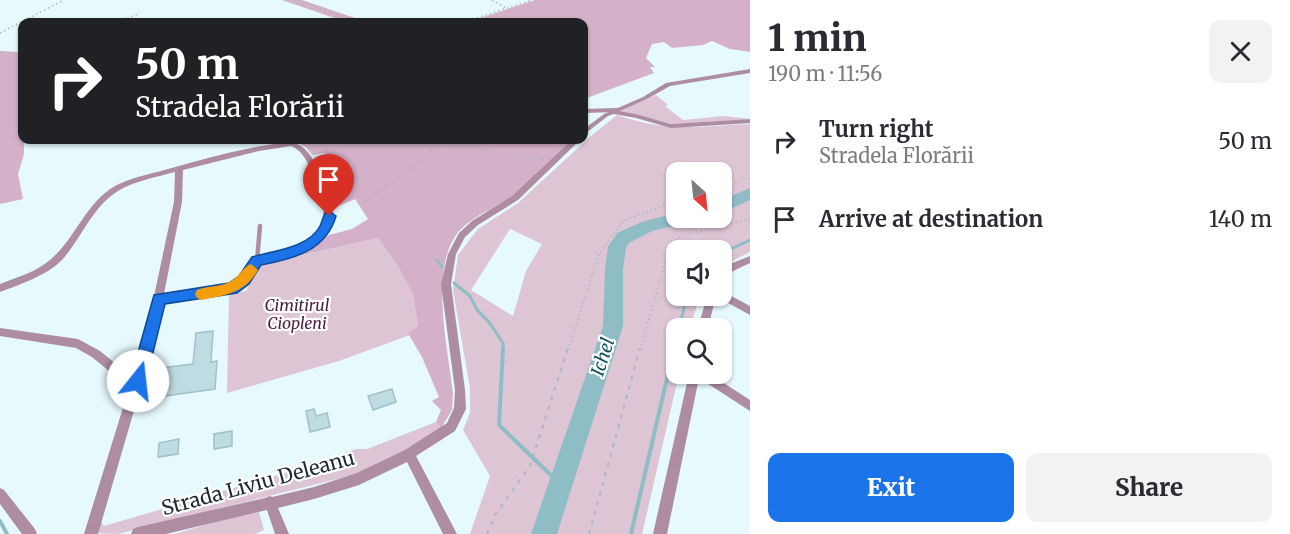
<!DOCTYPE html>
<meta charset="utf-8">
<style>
body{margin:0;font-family:Merriweather,serif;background:#f2f2f3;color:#2b2b33;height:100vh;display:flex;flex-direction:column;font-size:22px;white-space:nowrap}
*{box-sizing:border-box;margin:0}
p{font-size:20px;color:#7c7c81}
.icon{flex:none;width:33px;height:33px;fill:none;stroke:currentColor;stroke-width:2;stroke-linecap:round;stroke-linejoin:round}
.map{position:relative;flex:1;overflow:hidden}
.drawer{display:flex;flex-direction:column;background:#fff;width:540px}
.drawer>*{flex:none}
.top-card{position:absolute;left:18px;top:18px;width:570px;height:126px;border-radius:12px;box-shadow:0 2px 4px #0004;background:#202124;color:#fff;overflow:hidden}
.needle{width:39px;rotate:153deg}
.fabs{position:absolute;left:666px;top:162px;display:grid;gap:12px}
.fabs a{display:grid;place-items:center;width:66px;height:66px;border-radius:12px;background:#fff;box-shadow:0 2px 4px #0004;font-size:30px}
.pin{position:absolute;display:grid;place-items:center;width:51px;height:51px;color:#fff;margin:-62px -26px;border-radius:50% 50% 50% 0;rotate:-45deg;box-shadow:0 0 6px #0007}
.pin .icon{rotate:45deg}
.me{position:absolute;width:66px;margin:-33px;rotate:16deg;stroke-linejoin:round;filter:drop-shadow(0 0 4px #0008)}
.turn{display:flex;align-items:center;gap:21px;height:126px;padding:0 18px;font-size:27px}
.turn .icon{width:78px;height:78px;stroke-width:2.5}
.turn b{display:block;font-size:42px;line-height:51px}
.round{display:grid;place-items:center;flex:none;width:63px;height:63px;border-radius:12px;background:#f2f2f3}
.summary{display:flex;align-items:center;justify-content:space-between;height:102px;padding:0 18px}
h1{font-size:36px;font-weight:800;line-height:45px}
.cta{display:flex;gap:12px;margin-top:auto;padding:12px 18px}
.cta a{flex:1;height:69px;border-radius:12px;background:#1a73e8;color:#fff;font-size:24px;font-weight:800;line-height:69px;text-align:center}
.cta a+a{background:#f2f2f3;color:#2b2b33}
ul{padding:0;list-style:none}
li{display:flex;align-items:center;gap:18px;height:78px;padding:0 18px}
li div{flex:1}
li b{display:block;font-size:22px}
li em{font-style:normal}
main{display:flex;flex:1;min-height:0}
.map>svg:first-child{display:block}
.green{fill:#ddc5d4;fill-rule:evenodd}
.forest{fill:#d4b1c8}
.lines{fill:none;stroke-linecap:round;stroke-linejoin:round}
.stream-far1{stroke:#8ebdc6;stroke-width:3}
.stream{stroke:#8ebdc6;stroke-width:4}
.river{fill:#8ebdc6;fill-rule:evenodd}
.building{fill:#bedde3;stroke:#a3c1c7;stroke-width:1.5}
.path-far1{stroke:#a9babd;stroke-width:1.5;stroke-dasharray:1.5 3;stroke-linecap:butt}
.path{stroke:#a9babd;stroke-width:2;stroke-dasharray:4 6;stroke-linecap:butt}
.service-far1{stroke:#ae8da3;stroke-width:4}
.service{stroke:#ae8da3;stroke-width:4.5}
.minor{fill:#ae8da3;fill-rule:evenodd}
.route{fill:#1a73e8;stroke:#114b97;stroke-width:1.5}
.slow{fill:#f59e0b}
.labels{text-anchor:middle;stroke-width:4.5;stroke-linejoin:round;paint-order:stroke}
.park-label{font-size:16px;font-style:italic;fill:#4d2041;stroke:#fff}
.water-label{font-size:18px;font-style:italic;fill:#084f59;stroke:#fff}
.near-street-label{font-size:20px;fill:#1d292c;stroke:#fff}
</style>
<main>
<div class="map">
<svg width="750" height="534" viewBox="0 0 750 534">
<rect width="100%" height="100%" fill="#e6f9fd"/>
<path class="green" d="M656,95L668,105L665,106L683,120L724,116L750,119L673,124L620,111Z
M617,115C668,133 699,126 750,124V252L722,266V250H676V296H700L690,328H676V374H679L642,534H470L490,476L463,430L470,413V388L453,290L458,255L478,229L518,203L591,136ZM676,172H722V218H676ZM510,229L542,244L526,271L513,316L471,290Z
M378,238L399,268L413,295L418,326L409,333L410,335L339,361L227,393L229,294L246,291L258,265Z
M436,422L441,428L419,444L357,474L118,534L98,533L99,519L104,526L295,470L356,449H367Z
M258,509L264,530L255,534H175Z"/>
<path class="forest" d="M282,0H302L367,22H346Z
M535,0H750V52L730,49L712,41L703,45L672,48L664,42L652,44L646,58L655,67H650L654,73L584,99V22H468Z
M0,51L22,52L24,140V154L18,174L23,199L0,204Z
M291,140H572C553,158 534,181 512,196C494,209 469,217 456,235C430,272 448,350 453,393L452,410L441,428L436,422L441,410L432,401L439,397L422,357L408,333L418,326L413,295L399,268L378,238L293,257L329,235L352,229L368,219L355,199L332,209L318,169L335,161L334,158L324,153L312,155L306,147Z"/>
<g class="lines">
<path class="stream-far1" d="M722,253L750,240
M437,260L442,267
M454,283L470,296L477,310L489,322L503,343V350
M679,328L687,296
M674,350L676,339"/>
<path class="stream" d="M503,348L499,425L560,484
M0,521L7,534
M631,534L674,348"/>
<path class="river" d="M750,188V200L722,213V200Z
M676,213V218H691L689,222L652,231L629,243L626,248L623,269V326L557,534H531L603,326L605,269L608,247L617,233L642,222Z"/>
</g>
<path class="building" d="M213,331L211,362L217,361L215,389L157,397L161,368L193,364L196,333Z
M392,389L396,402L373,410L368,396Z
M314,409L316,416L327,413L330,427L310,432L306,411Z
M232,431V446L214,449V434Z
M179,439L178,454L158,457L159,443Z"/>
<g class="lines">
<path class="path-far1" d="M294,0L358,22
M492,0L508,9
M119,22L140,13
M464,22L532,0
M0,33L64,0
M0,52L22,55
M481,140L483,150
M443,143L454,140
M309,145L406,148L438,144
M722,187L750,178
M362,203L403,175L441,143L470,146L499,155L544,159
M568,350L599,254L623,221L676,201
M640,350L671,242L685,235L750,219"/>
<path class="path" d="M487,534L495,515L530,466L568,348
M589,534L640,348"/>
<path class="service-far1" d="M584,111L616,110"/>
<path class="service" d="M257,261L260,226"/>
<path class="minor" d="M750,69V73L670,86L647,99L620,111L639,115L671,124L750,119V123L671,128L636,118L614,114L608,116L586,133L584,134V129L604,114L643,97L666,83Z
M572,140H580L518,200L478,225L465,237L456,254L451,284L465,390L466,409L455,431L416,456L457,534H443L407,462L359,485L314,499L278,508L289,534H275L267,510L166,534H131L133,529L138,527L265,498L270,496L272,497L314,487L357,473L405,450L447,423L454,408L455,390L441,284L448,254L459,233L472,221L512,196Z
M291,142C307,146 312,157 319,171C325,184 334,201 333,216C331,249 287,260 260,264L247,283L235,292L162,302L156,334L147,366L98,534H84L134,372L122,375L109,371L92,357L76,348L0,336V328L78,339L100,351L116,364L122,365L137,362L146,334L174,202L175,172C157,177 134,181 118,191C92,207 81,239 62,260C46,276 21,284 0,292V284C15,278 33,273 46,263C71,245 82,212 105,193C120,180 142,176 161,171C203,159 247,146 291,142ZM291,146C305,152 309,166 315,179C334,222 322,243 277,254C269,256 261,256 254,259L241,277L230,285L164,294L182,202L183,170L259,151Z
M750,256V263L731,272L725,279H722V270L725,266Z
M722,291L750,306V315L719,298L718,296H722Z
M707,296H716L708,328H698Z
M689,374H710L750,400V411L699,378L667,534H653Z
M0,488L4,490L35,529L37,534H22L0,504Z"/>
</g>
<path class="route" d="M329,211L336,216C326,251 293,259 261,265L249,284L237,293L165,304L146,381L144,387L138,389L132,387L130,381L154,295L229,283L239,276L252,257C272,251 309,248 320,226C322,222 323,217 325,213Z"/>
<path class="slow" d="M251,264L258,270C245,293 226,295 202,300L197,298L195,294L197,290C207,286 218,287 227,283C238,280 241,268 251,264Z"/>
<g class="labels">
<g class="park-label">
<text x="297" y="311">Cimitirul<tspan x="297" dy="18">Ciopleni</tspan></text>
</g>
<g class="water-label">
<text transform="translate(603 357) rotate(-72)" y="6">Ichel</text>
</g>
<g class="near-street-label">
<text transform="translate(258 483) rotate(-15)" y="7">Strada Liviu Deleanu</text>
</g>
</g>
</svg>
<div class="fabs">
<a><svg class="needle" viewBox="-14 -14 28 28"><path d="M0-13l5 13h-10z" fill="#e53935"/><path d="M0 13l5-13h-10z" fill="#7c7c81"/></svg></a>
<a><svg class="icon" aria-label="sound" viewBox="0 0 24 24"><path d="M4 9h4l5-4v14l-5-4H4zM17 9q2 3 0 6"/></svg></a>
<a><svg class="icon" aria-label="search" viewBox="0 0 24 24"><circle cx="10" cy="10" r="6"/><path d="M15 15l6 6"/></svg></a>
</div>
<div class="pin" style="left:329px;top:216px;background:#d93025"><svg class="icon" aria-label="arrive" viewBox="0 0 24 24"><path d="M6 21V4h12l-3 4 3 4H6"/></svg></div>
<svg class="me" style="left:138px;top:381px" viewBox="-20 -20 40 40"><circle r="19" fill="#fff"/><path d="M0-13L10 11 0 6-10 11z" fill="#1a73e8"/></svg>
<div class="top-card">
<div class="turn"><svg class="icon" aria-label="right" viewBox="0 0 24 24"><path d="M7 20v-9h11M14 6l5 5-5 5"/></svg><div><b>50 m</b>Stradela Florării</div></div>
</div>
</div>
<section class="drawer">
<div class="summary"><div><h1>1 min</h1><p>190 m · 11:56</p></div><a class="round"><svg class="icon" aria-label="close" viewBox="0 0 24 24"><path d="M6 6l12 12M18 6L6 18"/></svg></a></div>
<ul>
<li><svg class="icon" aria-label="right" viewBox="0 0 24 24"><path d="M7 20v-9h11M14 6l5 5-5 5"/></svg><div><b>Turn right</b><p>Stradela Florării</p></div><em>50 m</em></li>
<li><svg class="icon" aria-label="arrive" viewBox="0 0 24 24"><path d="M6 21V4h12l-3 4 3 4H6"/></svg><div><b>Arrive at destination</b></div><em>140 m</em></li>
</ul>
<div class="cta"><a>Exit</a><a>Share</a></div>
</section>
</main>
